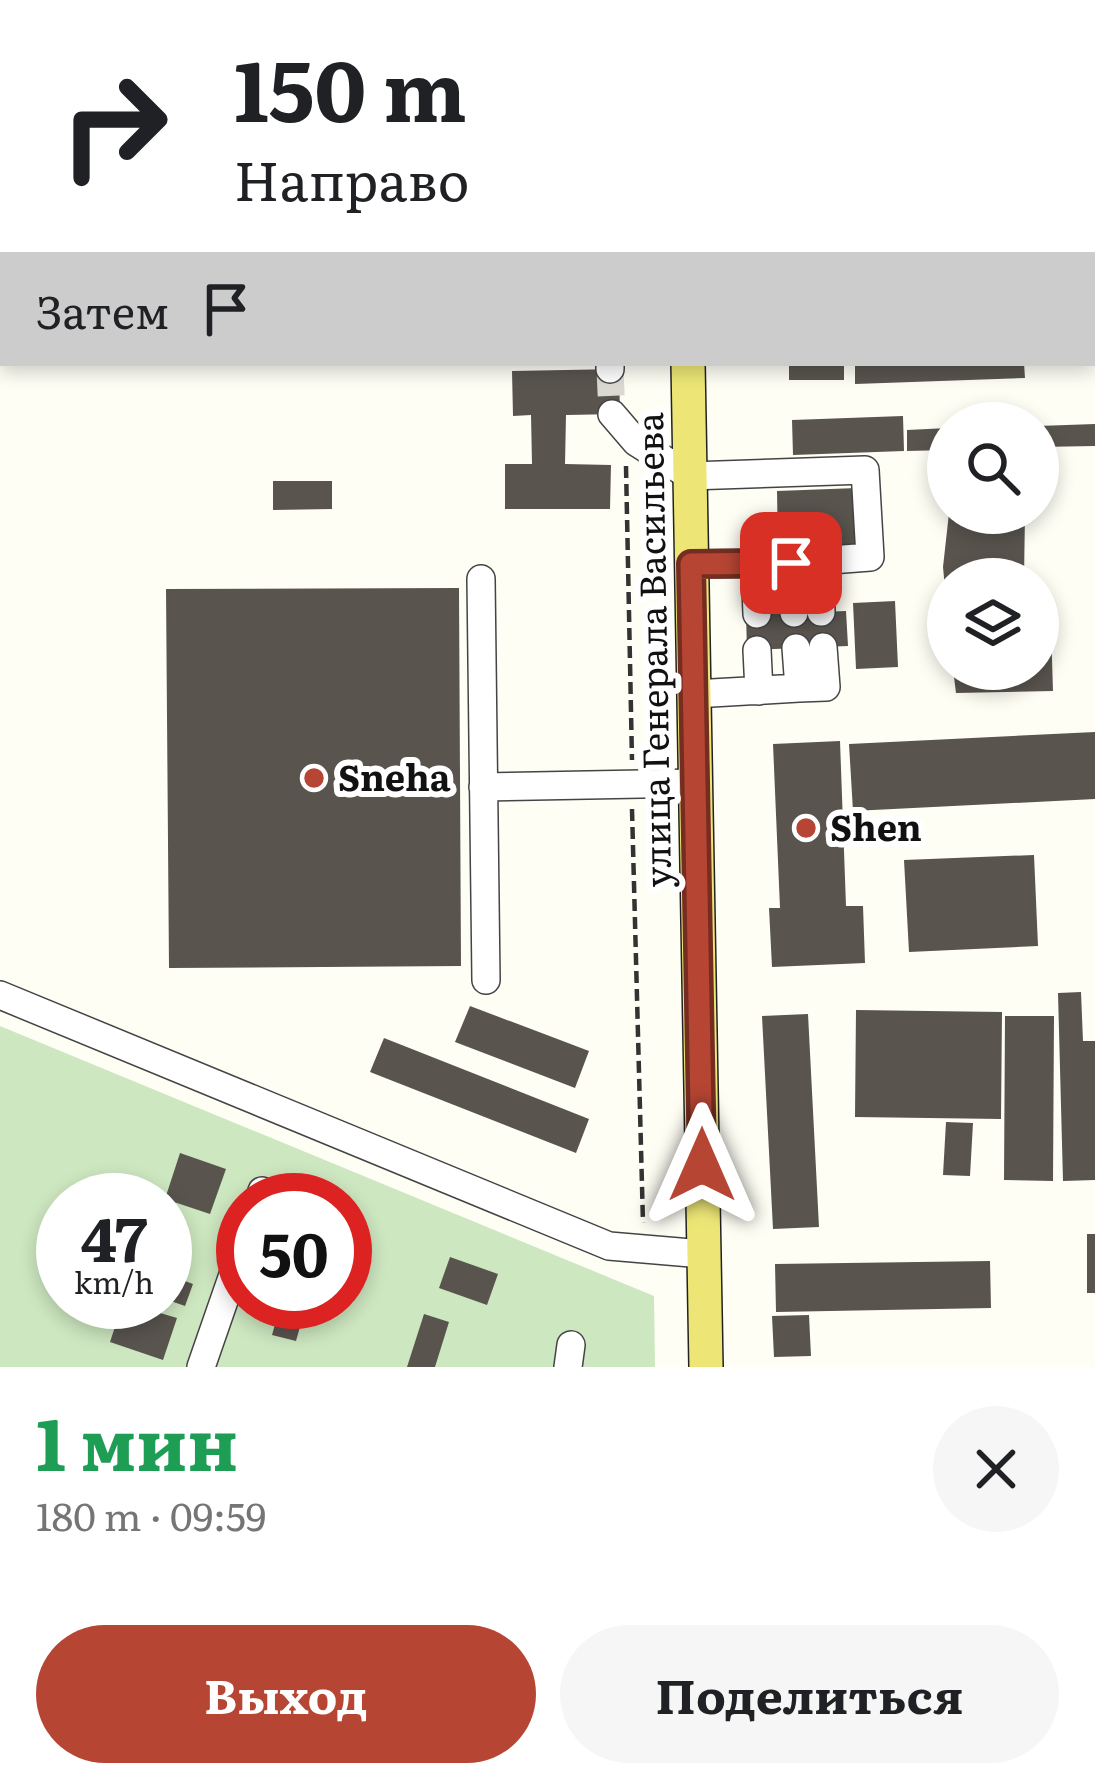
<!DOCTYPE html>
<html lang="ru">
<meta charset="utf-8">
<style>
body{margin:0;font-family:Literata,serif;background:#f6f6f6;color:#202124;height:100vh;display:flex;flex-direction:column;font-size:45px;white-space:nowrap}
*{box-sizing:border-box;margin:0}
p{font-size:39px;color:#757577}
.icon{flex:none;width:66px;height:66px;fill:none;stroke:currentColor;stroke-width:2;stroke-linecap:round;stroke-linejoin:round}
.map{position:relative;height:1367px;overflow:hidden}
.side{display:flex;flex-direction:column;background:#fff;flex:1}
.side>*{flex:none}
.guide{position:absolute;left:0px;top:0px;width:1095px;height:366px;box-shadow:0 6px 18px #0003;background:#fff;color:#202124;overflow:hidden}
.controls{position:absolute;left:927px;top:402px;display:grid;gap:24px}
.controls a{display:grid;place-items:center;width:132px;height:132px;border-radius:50%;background:#fff;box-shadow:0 6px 18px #0003;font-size:60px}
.speed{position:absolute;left:36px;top:1173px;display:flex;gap:24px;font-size:60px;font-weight:700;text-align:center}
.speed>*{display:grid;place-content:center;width:156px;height:156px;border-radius:50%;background:#fff;box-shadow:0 6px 18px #0003;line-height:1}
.speed small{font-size:30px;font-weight:400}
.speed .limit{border:18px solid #d22;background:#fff;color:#111}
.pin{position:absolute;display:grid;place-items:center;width:102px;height:102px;color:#fff;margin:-51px;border-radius:24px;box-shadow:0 6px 18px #0006}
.me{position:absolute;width:132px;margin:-66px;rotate:0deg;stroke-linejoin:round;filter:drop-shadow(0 0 9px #0008)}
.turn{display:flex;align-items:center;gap:42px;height:252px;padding:0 36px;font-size:54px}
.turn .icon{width:156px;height:156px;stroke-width:2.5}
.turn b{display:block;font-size:84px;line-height:102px}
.then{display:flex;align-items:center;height:114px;padding:0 36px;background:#0003;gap:24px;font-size:45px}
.round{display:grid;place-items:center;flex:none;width:126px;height:126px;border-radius:63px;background:#f6f6f6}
.head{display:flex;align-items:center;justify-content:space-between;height:204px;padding:0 36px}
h1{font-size:72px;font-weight:700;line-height:90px;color:#1e9e55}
.cta{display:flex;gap:24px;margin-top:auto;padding:24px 36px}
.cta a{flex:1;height:138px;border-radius:72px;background:#b64533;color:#fff;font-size:48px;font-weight:700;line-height:138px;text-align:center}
.cta a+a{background:#f6f6f6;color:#202124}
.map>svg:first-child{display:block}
.green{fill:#cde7c0;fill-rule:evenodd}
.building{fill:#59544e}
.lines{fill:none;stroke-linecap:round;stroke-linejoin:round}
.minor-tunnel{stroke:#dadad3;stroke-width:27;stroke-dasharray:27 14;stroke-linecap:butt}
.minor-casing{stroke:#444;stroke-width:30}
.major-casing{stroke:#222;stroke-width:36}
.path{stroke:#333;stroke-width:4.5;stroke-dasharray:12 6;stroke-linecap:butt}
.minor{stroke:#fff;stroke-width:27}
.major{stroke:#ede676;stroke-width:33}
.route-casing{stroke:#762d21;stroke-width:30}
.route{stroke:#b64533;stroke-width:21}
.poi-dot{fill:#b64533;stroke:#fff;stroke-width:4.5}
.labels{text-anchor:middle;stroke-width:12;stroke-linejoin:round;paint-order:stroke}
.street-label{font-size:36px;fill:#111;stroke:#fff}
.poi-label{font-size:36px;font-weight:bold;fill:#111;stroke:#fff;text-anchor:start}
</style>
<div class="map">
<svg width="1095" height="1367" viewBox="0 0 1095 1367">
<rect width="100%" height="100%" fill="#fefef5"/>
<path class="green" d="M0,1026L654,1296L655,1367H0ZM63,1200H165V1302H63ZM243,1200H345V1302H243Z"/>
<path class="building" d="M789,363H844V380H789Z
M855,363H1024L1025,378L855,384Z
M619,369L620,414L566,415L565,464L611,465L610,509H505V464H532L531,415L513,416L512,371Z
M903,416L904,451L793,455L792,420Z
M1095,424V446L1038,447V426Z
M948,428V450L907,451V430Z
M273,481H332V509L273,510Z
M857,488L859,548L778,550L777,491Z
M949,513H1025L1024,579H948L945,588L943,567Z
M459,588L461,966L169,968L166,589Z
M895,601L898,667L856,669L853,603Z
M846,611L848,646L747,650L746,615Z
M1051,627L1053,691L956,693L953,669H1038V628Z
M1095,732V799L853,811L849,744Z
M840,741L846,906H863L865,963L772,967L769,908H780L773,744Z
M1034,855L1038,946L909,952L904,860Z
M1081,992L1083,1041H1095V1180L1063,1181L1058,993Z
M470,1006L589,1051L575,1088L455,1042Z
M856,1010L1002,1012L1001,1119L855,1117Z
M808,1014L819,1227L773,1229L762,1016Z
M1005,1016H1054L1053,1181L1004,1180Z
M384,1038L589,1119L576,1153L370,1072Z
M946,1122L973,1123L970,1176L943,1175Z
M180,1153L226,1169L210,1214L165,1199Z
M1087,1234H1095V1293H1087Z
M450,1257L498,1274L487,1305L439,1288Z
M165,1260L181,1266L177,1278L193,1284L185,1306L165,1299Z
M990,1261L991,1308L776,1312L775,1264Z
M123,1302L177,1318L163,1360L110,1342Z
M268,1302H307L296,1341L272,1335L276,1321L264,1317Z
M424,1314L449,1322L435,1367H407Z
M809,1315L811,1356L774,1357L772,1316Z"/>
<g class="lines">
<path class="minor-tunnel" d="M610,369L612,414"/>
<defs>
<path id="minor" d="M696,3L698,0
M610,363V369
M612,414L636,442L690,476L865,470L870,557L791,563L794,613
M819,561L821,612
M755,563L757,614
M691,564L791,563
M481,579L486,980
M757,650L759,691
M799,688L826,687L823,647
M694,694L799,688L796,648
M483,787L695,783
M0,995L609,1246L703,1254
M259,1200L262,1191
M201,1367L243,1246
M568,1367L571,1345"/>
<path id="major" d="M679,0V3
M688,363L706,1367"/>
</defs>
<use href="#minor" class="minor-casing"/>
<use href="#major" class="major-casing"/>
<path class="path" d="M620,0V3
M626,466L632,760
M632,809L643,1223"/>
<use href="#minor" class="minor"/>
<use href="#major" class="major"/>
</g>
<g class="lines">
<defs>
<path id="route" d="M702,1165L691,564L791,563"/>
</defs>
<use href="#route" class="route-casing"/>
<use href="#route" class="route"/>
</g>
<g class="poi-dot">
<circle cx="314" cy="778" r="12"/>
<circle cx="806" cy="828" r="12"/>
</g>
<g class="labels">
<g class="street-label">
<text transform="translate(654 650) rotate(-91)" y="13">улица Генерала Васильева</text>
</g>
<g class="poi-label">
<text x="338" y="791">Sneha</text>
<text x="830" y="841">Shen</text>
</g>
</g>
</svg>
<div class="controls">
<a><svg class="icon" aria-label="search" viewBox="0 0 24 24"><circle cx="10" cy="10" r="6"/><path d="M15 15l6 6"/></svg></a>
<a><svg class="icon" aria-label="layers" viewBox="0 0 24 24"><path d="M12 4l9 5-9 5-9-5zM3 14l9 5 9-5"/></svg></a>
</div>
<div class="speed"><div>47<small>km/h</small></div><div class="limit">50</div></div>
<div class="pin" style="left:791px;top:563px;background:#d93025"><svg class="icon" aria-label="arrive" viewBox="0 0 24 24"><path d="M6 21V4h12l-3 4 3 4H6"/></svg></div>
<svg class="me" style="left:702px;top:1165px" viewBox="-20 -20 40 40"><path d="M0-17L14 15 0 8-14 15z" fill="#b64533" stroke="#fff" stroke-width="4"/></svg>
<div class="guide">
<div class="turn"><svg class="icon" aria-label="right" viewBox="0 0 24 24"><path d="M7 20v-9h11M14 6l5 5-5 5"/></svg><div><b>150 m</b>Направо</div></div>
<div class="then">Затем<svg class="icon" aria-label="arrive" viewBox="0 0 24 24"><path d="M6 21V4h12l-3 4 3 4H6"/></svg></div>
</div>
</div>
<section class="side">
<div class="head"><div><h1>1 мин</h1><p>180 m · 09:59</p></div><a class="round"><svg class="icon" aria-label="close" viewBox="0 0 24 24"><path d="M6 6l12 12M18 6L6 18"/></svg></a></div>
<div class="cta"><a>Выход</a><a>Поделиться</a></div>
</section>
